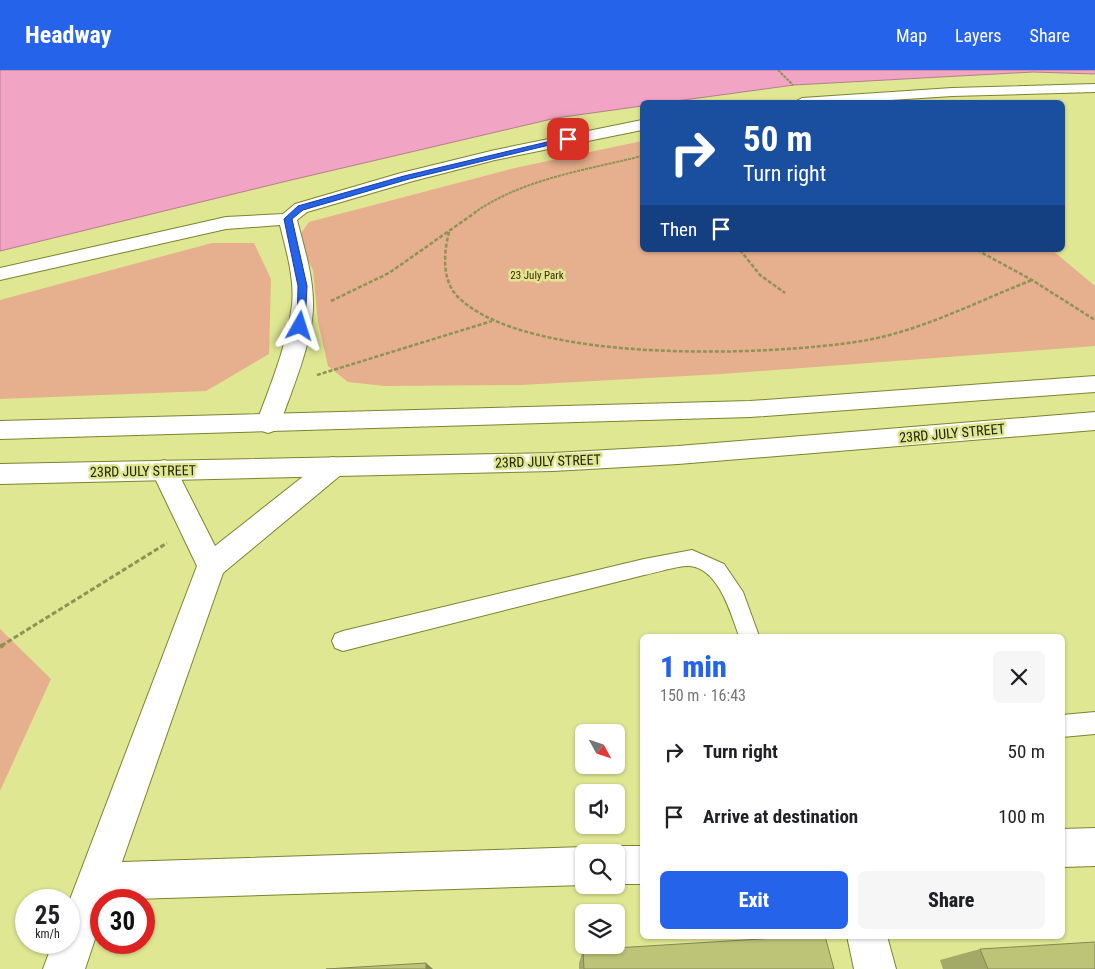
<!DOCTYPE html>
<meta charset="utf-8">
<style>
body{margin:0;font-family:"Roboto Condensed",sans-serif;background:#f6f6f6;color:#202124;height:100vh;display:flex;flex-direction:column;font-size:19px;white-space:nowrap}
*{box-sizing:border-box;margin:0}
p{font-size:16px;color:#757577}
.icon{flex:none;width:28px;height:28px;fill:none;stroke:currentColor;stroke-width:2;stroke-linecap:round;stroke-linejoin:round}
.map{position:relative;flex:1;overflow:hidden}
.panel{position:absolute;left:640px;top:564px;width:425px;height:305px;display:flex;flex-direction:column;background:#fff;border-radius:8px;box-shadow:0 1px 4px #0004}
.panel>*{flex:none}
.hud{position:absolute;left:640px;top:30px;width:425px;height:152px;border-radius:8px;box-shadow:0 1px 4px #0004;background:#1a4fa0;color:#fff;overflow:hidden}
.needle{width:32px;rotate:130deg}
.buttons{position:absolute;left:575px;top:654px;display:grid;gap:10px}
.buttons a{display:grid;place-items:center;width:50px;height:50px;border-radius:8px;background:#fff;box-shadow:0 1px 4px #0004;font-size:25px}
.speed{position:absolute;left:15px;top:819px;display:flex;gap:10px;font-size:25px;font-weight:700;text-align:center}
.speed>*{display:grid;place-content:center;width:65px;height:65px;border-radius:50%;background:#fff;box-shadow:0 1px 4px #0004;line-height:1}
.speed small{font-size:12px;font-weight:400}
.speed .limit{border:8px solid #d22;background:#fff;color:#111}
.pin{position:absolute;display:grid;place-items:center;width:42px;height:42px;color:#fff;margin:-21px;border-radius:10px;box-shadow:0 2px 8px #0006}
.me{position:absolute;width:55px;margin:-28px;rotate:6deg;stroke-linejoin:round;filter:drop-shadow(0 0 4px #0008)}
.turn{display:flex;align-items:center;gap:18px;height:105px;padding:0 20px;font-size:22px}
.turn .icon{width:65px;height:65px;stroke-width:2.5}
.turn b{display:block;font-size:35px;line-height:42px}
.then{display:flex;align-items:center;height:48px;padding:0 20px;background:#0003;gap:10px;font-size:19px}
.round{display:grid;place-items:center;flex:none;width:52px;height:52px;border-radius:8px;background:#f6f6f6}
.head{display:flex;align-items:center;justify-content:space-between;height:85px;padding:0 20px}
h1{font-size:30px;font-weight:800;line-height:38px;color:#2563eb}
.action{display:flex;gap:10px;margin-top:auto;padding:10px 20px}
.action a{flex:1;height:58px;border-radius:8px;background:#2563eb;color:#fff;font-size:20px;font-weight:800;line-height:58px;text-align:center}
.action a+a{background:#f6f6f6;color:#202124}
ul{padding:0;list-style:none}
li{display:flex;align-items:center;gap:15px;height:65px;padding:0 20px}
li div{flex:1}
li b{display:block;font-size:19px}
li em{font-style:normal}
header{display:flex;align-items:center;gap:30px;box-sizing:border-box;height:70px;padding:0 25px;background:#2563eb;color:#fff}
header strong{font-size:24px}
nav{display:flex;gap:28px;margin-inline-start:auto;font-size:18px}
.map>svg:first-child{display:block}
.green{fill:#e6af8d}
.water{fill:#f2a4c4;stroke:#b47e8a}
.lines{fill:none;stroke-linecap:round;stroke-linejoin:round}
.lane-casing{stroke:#7d832f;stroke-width:2}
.street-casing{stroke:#7d832f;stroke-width:2}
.primary-casing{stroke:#7d832f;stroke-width:2}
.path-far3{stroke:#8d9354;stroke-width:2;stroke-dasharray:3 1;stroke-linecap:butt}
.path-far2{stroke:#8d9354;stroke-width:2.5;stroke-dasharray:4 2;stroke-linecap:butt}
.path-far1{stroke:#8d9354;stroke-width:3;stroke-dasharray:5 2.5;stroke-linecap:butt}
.path{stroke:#8d9354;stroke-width:4.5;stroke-dasharray:6 3;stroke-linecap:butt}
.lane{fill:#fff;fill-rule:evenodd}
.street{fill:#fff;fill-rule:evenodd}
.primary{fill:#fff;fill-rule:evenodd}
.wall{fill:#a3a966}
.shaded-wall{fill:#848953}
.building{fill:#bdc477;stroke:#848953}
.route{fill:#2563eb;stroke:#184099}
.labels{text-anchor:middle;stroke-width:5;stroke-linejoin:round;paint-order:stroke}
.far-park-label{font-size:11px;fill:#4b2000;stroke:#dfe793}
.street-label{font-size:14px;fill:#222402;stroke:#dfe793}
</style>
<header>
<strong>Headway</strong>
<nav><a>Map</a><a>Layers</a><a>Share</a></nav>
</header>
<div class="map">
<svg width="1095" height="899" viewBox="0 0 1095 899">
<rect width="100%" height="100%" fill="#dfe793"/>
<path class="green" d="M642,71V180H1052L1095,216V276L722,304L521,315L385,316L348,312L328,296L318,252L313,200L300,176L301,163L309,152L515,98Z
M212,173H254L271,209L269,284L206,321L0,329V230Z
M0,559L51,609L0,721Z"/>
<path class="water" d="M0,0H1095V4L1033,2L794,15L669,32H642V36L556,48L287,111L0,181Z"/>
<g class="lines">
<defs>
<path id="lane" d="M692,480L724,494L743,522L759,566H739C731,544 719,499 690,496C678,495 656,503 644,505L343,581L335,578L332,571L335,564L343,561L644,489Z
M1095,642V664L1062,667V645Z"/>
<path id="street" d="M1095,14V22L952,26L860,32H795L802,28L952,18Z
M642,50V60L495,90L413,111L307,142L297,150C304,177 313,205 313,233C314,269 292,319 280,354L277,360L268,363L259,360L256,354C270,316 287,276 292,235C295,209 286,180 280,155L226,159L0,210V198L226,147L283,144L295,134L401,103L495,80Z
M333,387L342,390L346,397L342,404L223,503L122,792L584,777L597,782H584V815L101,830V851L85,899H43L53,872H69V832L197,496L151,400L155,393L164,390L173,393L215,476L324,390Z
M1095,758V796L1062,797V759Z
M616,776H642V814H616V782H602Z
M847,866H887L896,899H854Z"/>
<path id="primary" d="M1095,306V322L750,347L0,369V351L750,331Z
M1095,342V360L678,394L553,401L0,414V394L553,383L678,376Z"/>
</defs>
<use href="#lane" class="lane-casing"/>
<use href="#street" class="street-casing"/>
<use href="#primary" class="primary-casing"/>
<path class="path-far3" d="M778,0L793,15
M1062,49L1064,50
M474,143C522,109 586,100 642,86"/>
<path class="path-far2" d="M449,162C444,182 441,210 458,227C527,295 769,286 862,271C921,261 976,232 1032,210
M740,180L760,205L785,223
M977,180L1032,210L1095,250
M331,231L389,203L476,142
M317,305L492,251"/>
<path class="path-far1" d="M1,576L167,473"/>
<path class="path" d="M0,577L3,575"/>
<use href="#lane" class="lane"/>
<use href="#street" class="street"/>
<use href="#primary" class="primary"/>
</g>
<path class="wall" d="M980,879L1095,899H943L940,890Z
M583,880L834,899H579V893Z"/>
<path class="shaded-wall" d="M426,893L433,899H426Z"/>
<path class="building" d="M809,866H825L834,899H584L583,880Z
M1095,872V899H988L980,879Z
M426,893V899H326Z"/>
<path class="route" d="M568,67L570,70L409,109L303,140L292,149L307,216L305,256L297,258L298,216L284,149L298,136L404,106Z"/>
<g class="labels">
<g class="far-park-label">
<text x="537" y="209">23 July Park</text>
</g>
<g class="street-label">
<text transform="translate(952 363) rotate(-5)" y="5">23RD JULY STREET</text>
<text transform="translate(548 391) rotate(-2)" y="5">23RD JULY STREET</text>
<text transform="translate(143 401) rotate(-1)" y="5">23RD JULY STREET</text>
</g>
</g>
</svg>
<div class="buttons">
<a><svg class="needle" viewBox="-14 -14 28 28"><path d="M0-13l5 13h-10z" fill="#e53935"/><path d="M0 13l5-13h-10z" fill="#757577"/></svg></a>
<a><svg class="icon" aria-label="sound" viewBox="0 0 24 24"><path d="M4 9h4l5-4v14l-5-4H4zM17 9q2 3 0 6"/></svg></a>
<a><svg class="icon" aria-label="search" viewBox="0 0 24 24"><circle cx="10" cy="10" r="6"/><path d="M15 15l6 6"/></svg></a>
<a><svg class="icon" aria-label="layers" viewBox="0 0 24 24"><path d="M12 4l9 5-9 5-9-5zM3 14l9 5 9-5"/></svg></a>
</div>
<div class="speed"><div>25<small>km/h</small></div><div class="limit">30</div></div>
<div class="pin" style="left:568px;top:69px;background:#d93025"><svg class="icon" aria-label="arrive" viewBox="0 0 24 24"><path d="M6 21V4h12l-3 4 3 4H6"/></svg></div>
<svg class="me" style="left:300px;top:256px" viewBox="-20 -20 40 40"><path d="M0-17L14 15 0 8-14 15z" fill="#2563eb" stroke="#fff" stroke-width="4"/></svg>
<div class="hud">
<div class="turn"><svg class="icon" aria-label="right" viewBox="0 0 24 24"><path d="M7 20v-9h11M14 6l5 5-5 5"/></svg><div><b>50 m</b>Turn right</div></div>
<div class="then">Then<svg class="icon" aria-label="arrive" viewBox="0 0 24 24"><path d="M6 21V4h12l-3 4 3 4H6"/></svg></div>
</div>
<section class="panel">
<div class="head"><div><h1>1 min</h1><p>150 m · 16:43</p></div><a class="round"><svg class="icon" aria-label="close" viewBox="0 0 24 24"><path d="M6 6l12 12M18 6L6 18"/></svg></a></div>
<ul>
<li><svg class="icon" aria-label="right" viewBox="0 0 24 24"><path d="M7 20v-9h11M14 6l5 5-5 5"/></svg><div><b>Turn right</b></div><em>50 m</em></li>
<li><svg class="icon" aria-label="arrive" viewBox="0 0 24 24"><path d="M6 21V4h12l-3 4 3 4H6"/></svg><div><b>Arrive at destination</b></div><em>100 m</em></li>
</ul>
<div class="action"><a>Exit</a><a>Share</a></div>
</section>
</div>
